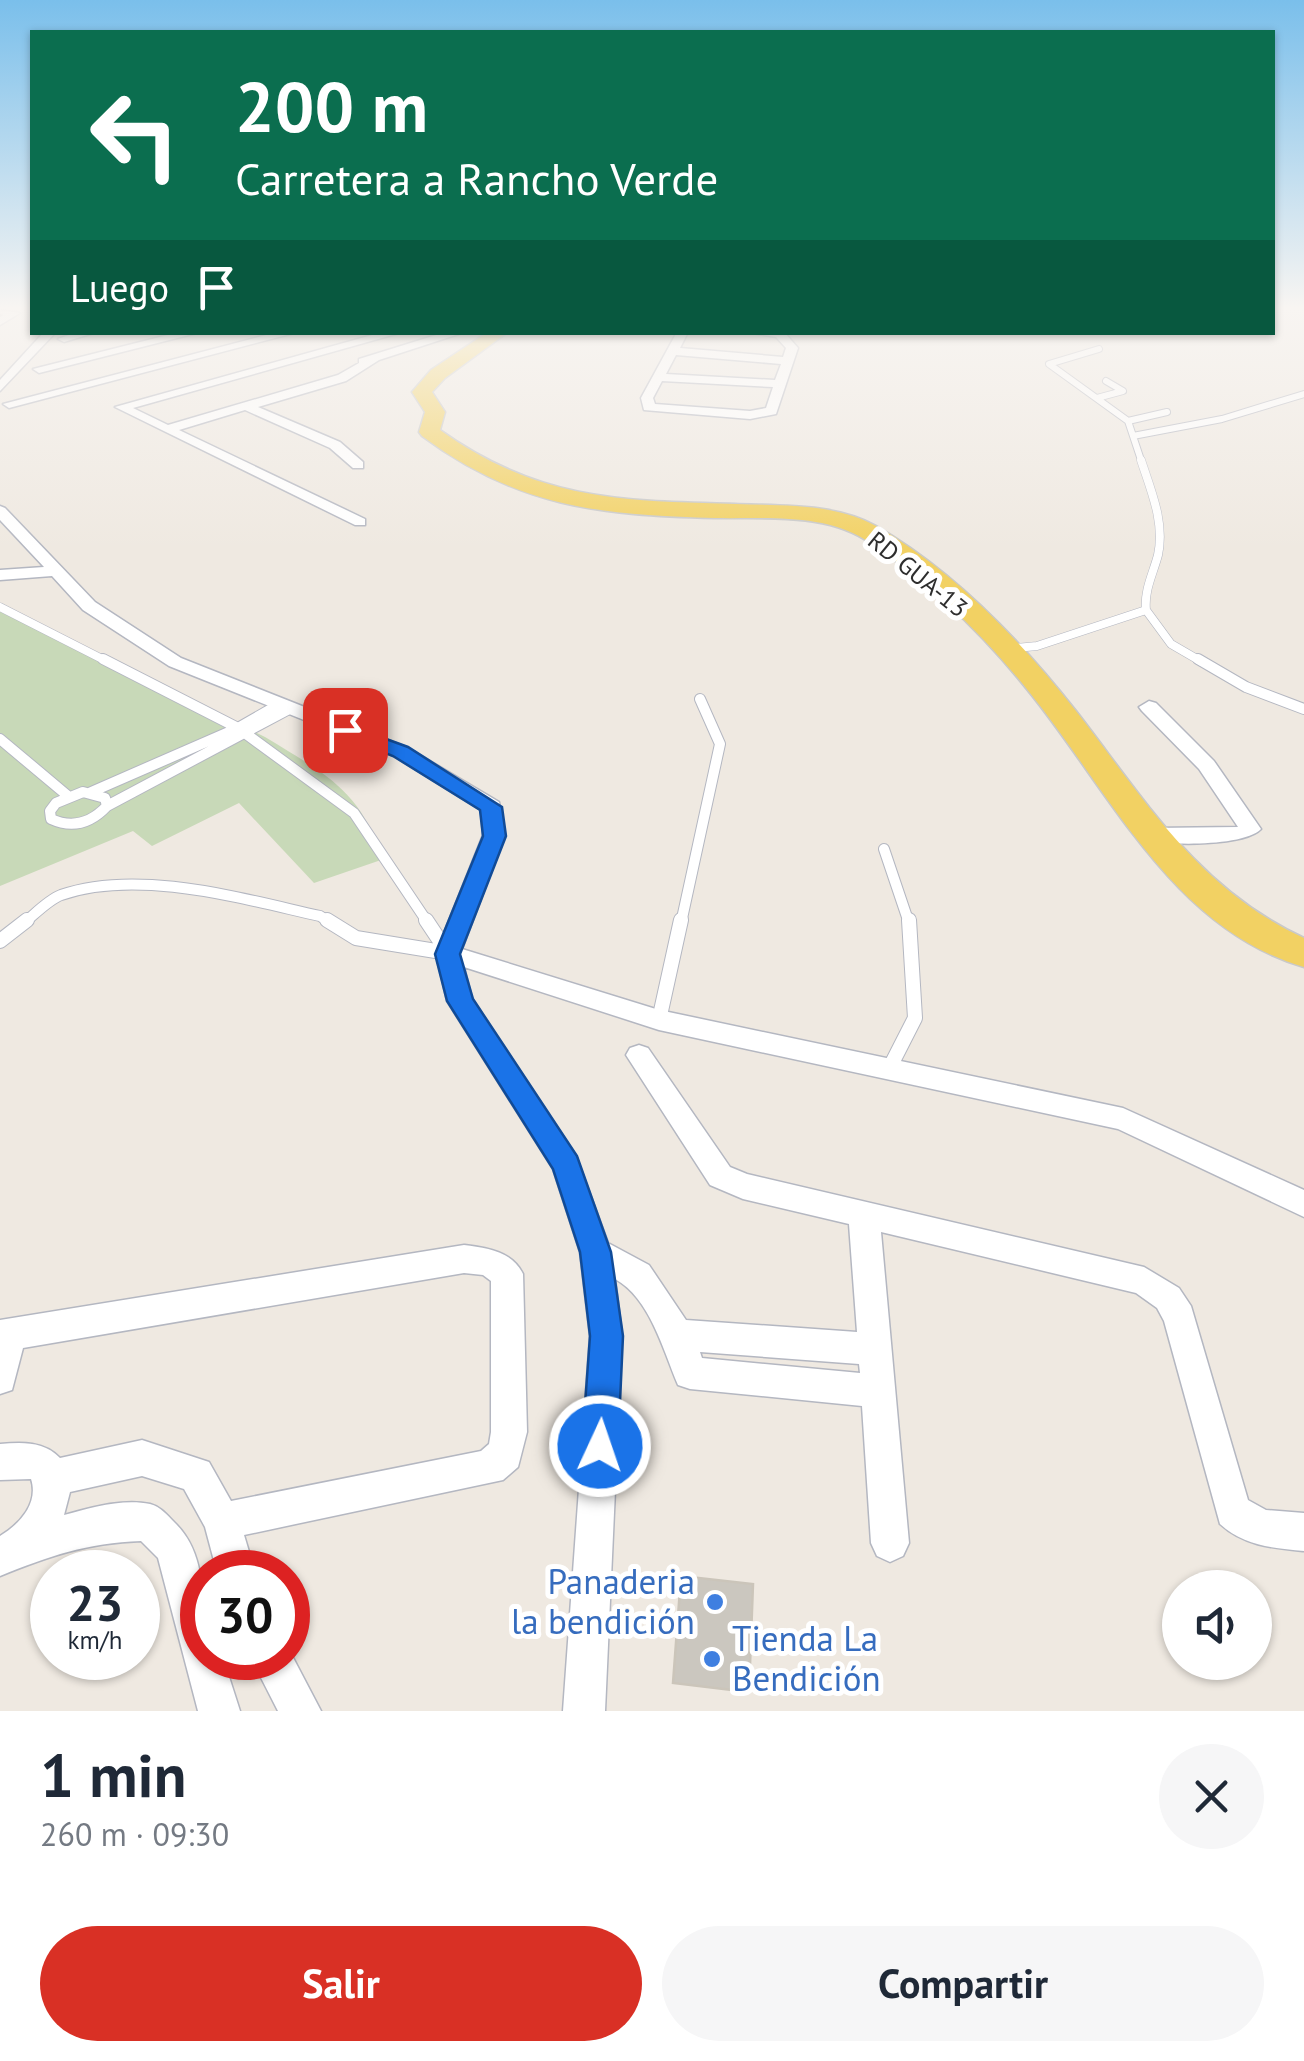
<!DOCTYPE html>
<html lang="es">
<meta charset="utf-8">
<style>
body{margin:0;font-family:"PT Sans",sans-serif;background:#f6f6f7;color:#1f2937;height:100vh;display:flex;flex-direction:column;font-size:38px;white-space:nowrap}
*{box-sizing:border-box;margin:0}
p{font-size:32px;color:#747a83}
.icon{flex:none;width:55px;height:55px;fill:none;stroke:currentColor;stroke-width:2;stroke-linecap:round;stroke-linejoin:round}
.map{position:relative;height:1711px;overflow:hidden}
.details{display:flex;flex-direction:column;background:#fff;flex:1}
.details>*{flex:none}
.banner{position:absolute;left:30px;top:30px;width:1245px;height:305px;border-radius:0px;box-shadow:0 2px 8px #0004;background:#0b6e4f;color:#fff;overflow:hidden}
.tools{position:absolute;left:1162px;top:1570px;display:grid;gap:20px}
.tools a{display:grid;place-items:center;width:110px;height:110px;border-radius:50%;background:#fff;box-shadow:0 2px 8px #0004;font-size:50px}
.speed{position:absolute;left:30px;top:1550px;display:flex;gap:20px;font-size:50px;font-weight:700;text-align:center}
.speed>*{display:grid;place-content:center;width:130px;height:130px;border-radius:50%;background:#fff;box-shadow:0 2px 8px #0004;line-height:1}
.speed small{font-size:25px;font-weight:400}
.speed .limit{border:15px solid #d22;background:#fff;color:#111}
.pin{position:absolute;display:grid;place-items:center;width:85px;height:85px;color:#fff;margin:-42px;border-radius:20px;box-shadow:0 5px 15px #0006}
.me{position:absolute;width:110px;margin:-55px;rotate:3deg;stroke-linejoin:round;filter:drop-shadow(0 0 8px #0008)}
.turn{display:flex;align-items:center;gap:35px;height:210px;padding:0 40px;font-size:45px}
.turn .icon{width:130px;height:130px;stroke-width:2.5}
.turn b{display:block;font-size:70px;line-height:85px}
.then{display:flex;align-items:center;height:95px;padding:0 40px;background:#0003;gap:20px;font-size:38px}
.round{display:grid;place-items:center;flex:none;width:105px;height:105px;border-radius:52px;background:#f6f6f7}
.overview{display:flex;align-items:center;justify-content:space-between;height:170px;padding:0 40px}
h1{font-size:60px;font-weight:800;line-height:75px}
.action{display:flex;gap:20px;margin-top:auto;padding:20px 40px}
.action a{flex:1;height:115px;border-radius:60px;background:#d93025;color:#fff;font-size:40px;font-weight:800;line-height:115px;text-align:center}
.action a+a{background:#f6f6f7;color:#1f2937}
.map>svg:first-child{display:block}
.cemetery{fill:#c8d9b8}
.building{fill:#cbc7bf;stroke:#cbc5ba;stroke-width:2.5}
.lines{fill:none;stroke-linecap:round;stroke-linejoin:round}
.lane-far3-casing{stroke:#b4b7c1;stroke-width:8}
.lane-far2-casing{stroke:#b4b7c1;stroke-width:9}
.lane-far1-casing{stroke:#b4b7c1;stroke-width:12}
.lane-casing{stroke:#b4b7c1;stroke-width:16}
.street-casing{stroke:#b4b7c1;stroke-width:3}
.primary-casing{stroke:#c9c9c9;stroke-width:3}
.lane-far3{stroke:#fff;stroke-width:6}
.lane-far2{stroke:#fff;stroke-width:8}
.lane-far1{stroke:#fff;stroke-width:10}
.lane{stroke:#fff;stroke-width:14}
.street{fill:#fff;fill-rule:evenodd}
.primary{fill:#f2d163;fill-rule:evenodd}
.route{fill:#1a73e8;stroke:#114b97;stroke-width:2.5}
.shop-dot{fill:#3f7fe0;stroke:#fff;stroke-width:4}
.labels{text-anchor:middle;stroke-width:10;stroke-linejoin:round;paint-order:stroke}
.far-street-label{font-size:25px;fill:#2e2e2e;stroke:#fff}
.near-shop-label{font-size:35px;fill:#366cbe;stroke:#fff;text-anchor:end}
</style>
<div class="map">
<svg width="1304" height="1711" viewBox="0 0 1304 1711">
<rect width="100%" height="100%" fill="#efe9e1"/>
<path class="cemetery" d="M0,607L265,737C322,772 364,791 381,860L314,883L239,803L152,846L133,831L0,886Z"/>
<path class="building" d="M681,1576L753,1584L749,1692L673,1683Z"/>
<g class="lines">
<defs>
<path id="lane-far3" d="M1099,349L1049,364L1128,421L1142,463
M1097,398L1123,391L1106,381
M1128,421L1167,412
M1133,436L1222,419L1304,394"/>
<path id="lane-far2" d="M0,607L108,662
M1146,610L1171,644L1202,662
M1007,649L1037,646L1146,610C1144,590 1153,574 1158,555C1165,522 1151,491 1141,460"/>
<path id="lane-far1" d="M103,659L238,728L354,813L428,923
M1198,659L1246,687L1304,709
M0,739L68,796
M83,792L105,798L107,806C91,823 73,829 51,819L50,811L56,803Z
M89,793L238,728L278,705
M107,806L289,709
M884,849L909,923
M24,923C35,914 48,900 61,895C138,868 243,899 320,916L331,923
M681,923L720,744L700,699"/>
<path id="lane" d="M327,920L356,938L448,953
M426,920L448,953
M0,941L27,920
M659,1020L681,920
M889,1069L915,1018L909,920"/>
<path id="street" d="M0,310L20,313L0,325V317L4,315L0,314Z
M44,332H56L0,391V380Z
M77,332H97L64,342L58,339Z
M180,332H201L39,373L33,369Z
M278,332H298L9,408L3,404Z
M383,332H403L133,408L168,425L338,375L359,363V359L446,332H465L379,360L346,381L258,407L340,442L363,462V468H353L330,448L245,410L179,430L365,519V525H355L115,407Z
M677,332H688L680,348L783,357L786,348L776,337L746,332H784L798,348L776,414L750,419L644,410L641,398ZM676,355L781,364L775,380L666,374ZM662,381L773,387L766,408L750,411L655,404L653,398Z
M0,506L5,508L95,602L181,658L408,748L499,802L505,835L462,949L659,1010L1123,1108L1304,1190V1217L1118,1129L659,1030L464,967L472,999L576,1156L608,1243L649,1265L686,1320L857,1332L849,1224L743,1199L710,1185L626,1055L630,1048L639,1045L648,1048L730,1167L747,1174L1144,1267L1179,1288L1191,1306L1248,1500L1266,1510L1304,1513V1551C1273,1548 1244,1546 1220,1524L1164,1321L1157,1308L1136,1293L881,1232L909,1543L903,1556L890,1562L877,1556L871,1543L862,1406L690,1389L678,1385C663,1350 650,1298 615,1279L622,1336L605,1711H563L590,1336L580,1252L553,1169L447,1001L436,953L483,835L481,810L394,756L169,666L83,610L52,576L0,580V570L44,567L0,520ZM700,1352L859,1364L860,1373L702,1358Z
M1149,701L1156,703L1214,761L1261,829C1245,846 1170,846 1146,840L1143,835L1154,828L1238,827L1199,769L1142,711L1139,707Z
M464,1245C487,1248 512,1251 523,1274L527,1432L518,1467L503,1480L244,1535L255,1572H217L205,1527L184,1489L142,1476L70,1492L64,1515C90,1508 123,1498 150,1504C161,1507 167,1515 175,1523C210,1557 202,1612 202,1658H223L240,1711H198L158,1558L141,1541C87,1543 49,1556 0,1576V1536C20,1524 39,1503 31,1479L0,1480V1444C22,1442 44,1441 60,1458L142,1440L209,1462L231,1501L481,1451L489,1444L491,1432V1281L483,1275L464,1273L23,1348L12,1390L0,1394V1320Z
M288,1648L321,1711H278L251,1658H288Z"/>
<path id="primary" d="M488,332H508L445,378L432,392L445,412L440,430C538,500 619,501 735,504C781,506 835,503 876,526C954,571 1021,641 1076,711C1145,800 1198,889 1304,938V967C1173,929 1110,792 1030,693C984,635 927,580 864,539C822,513 762,519 715,518C599,515 518,507 422,436L419,432L425,412L412,392L431,370Z"/>
</defs>
<use href="#lane-far3" class="lane-far3-casing"/>
<use href="#lane-far2" class="lane-far2-casing"/>
<use href="#lane-far1" class="lane-far1-casing"/>
<use href="#lane" class="lane-casing"/>
<use href="#street" class="street-casing"/>
<use href="#primary" class="primary-casing"/>
<use href="#lane-far3" class="lane-far3"/>
<use href="#lane-far2" class="lane-far2"/>
<use href="#lane-far1" class="lane-far1"/>
<use href="#lane" class="lane"/>
<use href="#street" class="street"/>
<use href="#primary" class="primary"/>
</g>
<linearGradient id="sky" x2="0" y2="1"><stop stop-color="#7abfeb"/><stop offset="0.56" stop-color="#f8f5f2"/><stop offset="1" stop-color="#f8f5f2" stop-opacity="0"/></linearGradient>
<rect width="1304" height="549" fill="url(#sky)"/>
<path class="route" d="M345,724L408,747L502,807L506,836L460,954L473,999L577,1156L611,1252L623,1336L618,1446L612,1458L600,1464L587,1458L582,1446L590,1336L580,1252L553,1169L447,1001L435,954L483,836L480,810L393,756L338,734V726Z"/>
<g class="shop-dot">
<circle cx="715" cy="1602" r="10"/>
<circle cx="712" cy="1659" r="10"/>
</g>
<g class="labels">
<g class="far-street-label">
<text transform="translate(918 574) rotate(39)" y="9">RD GUA-13</text>
</g>
<g class="near-shop-label">
<text x="695" y="1594">Panaderia<tspan x="695" dy="40">la bendición</tspan></text>
<text x="732" y="1651" text-anchor="start">Tienda La<tspan x="732" dy="40">Bendición</tspan></text>
</g>
</g>
</svg>
<div class="tools">
<a><svg class="icon" aria-label="sound" viewBox="0 0 24 24"><path d="M4 9h4l5-4v14l-5-4H4zM17 9q2 3 0 6"/></svg></a>
</div>
<div class="speed"><div>23<small>km/h</small></div><div class="limit">30</div></div>
<div class="pin" style="left:345px;top:730px;background:#d93025"><svg class="icon" aria-label="arrive" viewBox="0 0 24 24"><path d="M6 21V4h12l-3 4 3 4H6"/></svg></div>
<svg class="me" style="left:600px;top:1446px" viewBox="-20 -20 40 40"><circle r="17" fill="#1a73e8" stroke="#fff" stroke-width="3"/><path d="M0-11L8 9 0 5-8 9z" fill="#fff"/></svg>
<div class="banner">
<div class="turn"><svg class="icon" aria-label="left" viewBox="0 0 24 24"><path d="M17 20v-9H6M10 6l-5 5 5 5"/></svg><div><b>200 m</b>Carretera a Rancho Verde</div></div>
<div class="then">Luego<svg class="icon" aria-label="arrive" viewBox="0 0 24 24"><path d="M6 21V4h12l-3 4 3 4H6"/></svg></div>
</div>
</div>
<section class="details">
<div class="overview"><div><h1>1 min</h1><p>260 m · 09:30</p></div><a class="round"><svg class="icon" aria-label="close" viewBox="0 0 24 24"><path d="M6 6l12 12M18 6L6 18"/></svg></a></div>
<div class="action"><a>Salir</a><a>Compartir</a></div>
</section>
